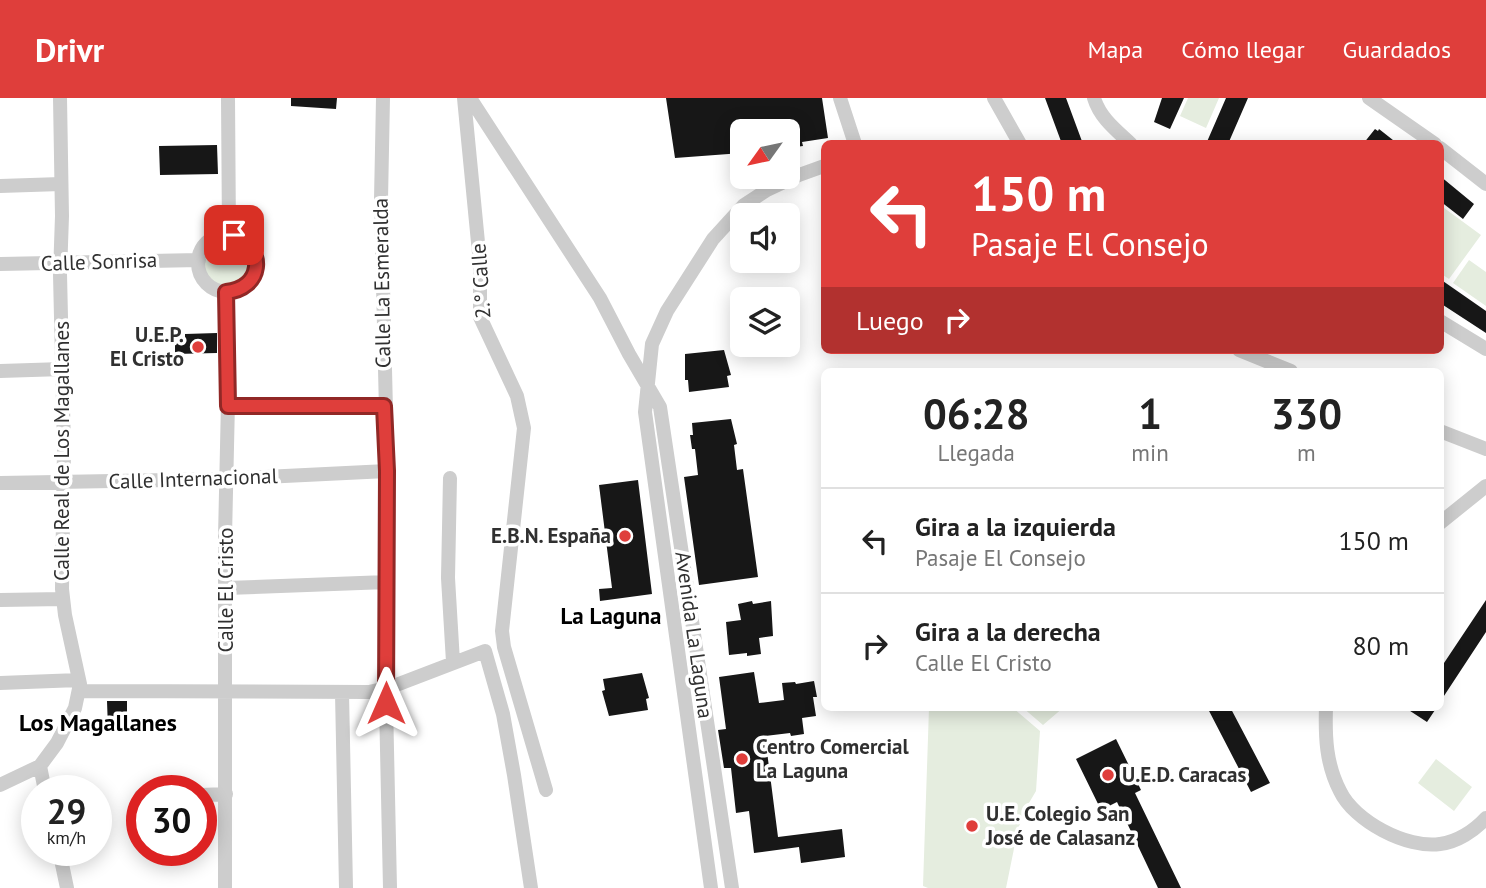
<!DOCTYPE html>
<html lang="es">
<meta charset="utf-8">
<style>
body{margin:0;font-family:"PT Sans",sans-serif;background:#f6f6f6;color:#222;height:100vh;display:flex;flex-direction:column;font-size:26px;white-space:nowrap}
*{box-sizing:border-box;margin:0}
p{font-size:23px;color:#767676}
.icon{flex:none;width:38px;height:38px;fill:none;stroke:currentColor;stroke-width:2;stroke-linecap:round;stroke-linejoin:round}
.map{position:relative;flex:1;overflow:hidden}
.sheet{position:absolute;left:821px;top:270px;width:623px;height:343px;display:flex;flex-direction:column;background:#fff;border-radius:10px;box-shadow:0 4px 18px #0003}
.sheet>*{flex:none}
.top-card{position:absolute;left:821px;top:42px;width:623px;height:214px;border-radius:10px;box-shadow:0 4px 18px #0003;background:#df3e3b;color:#fff;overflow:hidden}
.needle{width:46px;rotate:237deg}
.fabs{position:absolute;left:730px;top:21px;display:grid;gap:14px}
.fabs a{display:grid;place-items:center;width:70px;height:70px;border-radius:10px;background:#fff;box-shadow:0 4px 18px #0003;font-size:35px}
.speed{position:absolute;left:21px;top:677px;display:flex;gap:14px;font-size:35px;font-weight:700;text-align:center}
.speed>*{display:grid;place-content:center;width:91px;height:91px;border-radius:50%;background:#fff;box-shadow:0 4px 18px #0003;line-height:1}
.speed small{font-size:18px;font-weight:400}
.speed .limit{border:10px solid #d22;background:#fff;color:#111}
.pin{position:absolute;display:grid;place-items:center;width:60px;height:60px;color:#fff;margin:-30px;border-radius:14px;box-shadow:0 4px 10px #0006}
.me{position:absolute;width:77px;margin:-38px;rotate:0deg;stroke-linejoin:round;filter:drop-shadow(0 0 5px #0008)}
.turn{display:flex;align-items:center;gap:24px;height:147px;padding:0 35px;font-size:32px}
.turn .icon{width:91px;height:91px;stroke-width:2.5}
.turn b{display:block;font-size:49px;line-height:60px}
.then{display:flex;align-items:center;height:66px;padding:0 35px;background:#0003;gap:14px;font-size:26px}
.eta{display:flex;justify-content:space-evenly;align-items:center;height:119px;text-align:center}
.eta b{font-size:42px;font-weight:700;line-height:49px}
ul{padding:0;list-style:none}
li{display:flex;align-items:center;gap:21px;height:105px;padding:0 35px;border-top:2px solid #e0e0e0}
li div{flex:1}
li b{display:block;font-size:26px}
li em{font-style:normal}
header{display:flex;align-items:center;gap:42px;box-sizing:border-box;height:98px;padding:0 35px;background:#df3e3b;color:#fff}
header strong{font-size:33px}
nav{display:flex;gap:38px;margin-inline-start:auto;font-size:24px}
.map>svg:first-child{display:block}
.green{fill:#e5eddf}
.building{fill:#171717}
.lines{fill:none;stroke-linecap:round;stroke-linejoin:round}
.minor{stroke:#cdcdcd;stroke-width:14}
.route-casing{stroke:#912826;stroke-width:18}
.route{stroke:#df3e3b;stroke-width:12}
.poi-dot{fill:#df3e3b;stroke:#fff;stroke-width:2.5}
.labels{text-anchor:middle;stroke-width:7;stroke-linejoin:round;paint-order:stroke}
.street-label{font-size:21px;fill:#303030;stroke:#fff}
.poi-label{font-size:21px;font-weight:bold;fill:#303030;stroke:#fff;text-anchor:start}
.neighbourhood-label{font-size:23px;font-weight:bold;fill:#000;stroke:#fff}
.quarter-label{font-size:24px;font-weight:bold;fill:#000;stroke:#fff}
</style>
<header>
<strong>Drivr</strong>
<nav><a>Mapa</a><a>Cómo llegar</a><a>Guardados</a></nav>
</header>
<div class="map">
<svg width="1486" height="790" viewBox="0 0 1486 790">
<rect width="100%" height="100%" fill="#fff"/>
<path class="green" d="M1188,0H1219L1206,30L1180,18Z
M1440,107L1481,137L1449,181L1440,175Z
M202 165a25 25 0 1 1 50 0a25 25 0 1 1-50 0Z
M1469,162L1486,174V208L1453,185Z
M931,609H1012L1040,633L1036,693L1026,710L1018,731L1006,790H928L923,788L929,610Z
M1022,609H1064L1043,627Z
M1436,661L1472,689L1454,713L1418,685Z"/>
<path class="building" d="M291,0H337L336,11L291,8Z
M666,0H822L828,40L802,44L803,48L788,50V33H742V55L675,60Z
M1045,0H1066L1083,46H1062Z
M1162,0H1184L1170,31L1154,24Z
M1226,0H1248L1228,46H1206Z
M1375,31L1378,33L1379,31L1398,46H1363Z
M217,47L218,76L160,77L159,48Z
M1440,78L1474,106L1463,121L1440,103Z
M1440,181L1486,213V235L1440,205Z
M217,235V255L175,256V243H185V236Z
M724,252L731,277L727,278L729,289L689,294L688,282H685V256Z
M731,321L737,346L734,347L737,372L743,371L758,479L699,487L684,379L698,377L695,351H692L690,337H693L692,325Z
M638,382L652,496L600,503L599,491L612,490L599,387Z
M1486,502V534L1440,604V571Z
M752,503L753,506L771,503L773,538L759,540L761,556L747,558V555L729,557L726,524L741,522L738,506Z
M754,574L759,605L784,602L782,585L795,584L796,586L814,583L817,599H813L816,618L802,620L804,636L791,638L790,635L765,638L778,739L842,731L845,759L801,765L799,749L754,755L749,713L736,715L731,670H724L718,632L726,631L719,579Z
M642,575L649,600L646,601L648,612L609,618L602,593L605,592L603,581Z
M107,603H127V621H118L119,631H108Z
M1207,609H1230L1270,685L1251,694Z
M1404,609H1437L1427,624Z
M1116,641L1141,692L1135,695L1181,790H1158L1117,704L1101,712L1076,661Z"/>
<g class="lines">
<path class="minor" d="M228,0L229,137
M383,0L381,102L387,355L386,605L390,790
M464,0L480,165V219L517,298L524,330L502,533L504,549L546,692
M470,0L600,200L629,256L660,309L732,790
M840,0L855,46
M994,0L1020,46
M1094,0C1100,20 1116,32 1131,46
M1369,0L1435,46
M1440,50L1486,86
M0,88L61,86
M198 165a29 29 0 1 1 58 0a29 29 0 1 1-58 0Z
M0,166L199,162
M1440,223L1486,251
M1239,252L1291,273
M0,273L63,271
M228,308H384
M1440,333L1486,351
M450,380L448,480L453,564
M0,385L226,381L387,373
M1440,425L1486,388
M226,490L387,484
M0,502L63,501
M0,585L79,582
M80,593L369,594L391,589L485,553L503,616L514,677L531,790
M342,595L346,790
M1326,609C1325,639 1326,666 1340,693C1354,723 1407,751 1440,746C1457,744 1474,733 1486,720
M0,687L40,668
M45,693L40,668L57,645L75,610L80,586L65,517L62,491L64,350L60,176L62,118L60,0
M201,697L226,696
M141,698H142
M59,752L67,790
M225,790V439L228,304L226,194
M711,790L645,314L652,246L667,213L713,141L744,107L767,92L799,77L824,68"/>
</g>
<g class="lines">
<defs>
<path id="route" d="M234,137C267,151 262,191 226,194L228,308H384L387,373L386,605"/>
</defs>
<use href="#route" class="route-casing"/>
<use href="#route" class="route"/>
</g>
<g class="poi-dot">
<circle cx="198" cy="249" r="7"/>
<circle cx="625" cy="438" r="7"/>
<circle cx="742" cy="661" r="7"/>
<circle cx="1108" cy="677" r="7"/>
<circle cx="972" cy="728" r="7"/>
</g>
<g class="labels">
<g class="street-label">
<text transform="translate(99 164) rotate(-2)" y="7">Calle Sonrisa</text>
<text transform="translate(481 183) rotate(-94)" y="7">2.° Calle</text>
<text transform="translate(382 185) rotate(-91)" y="7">Calle La Esmeralda</text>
<text transform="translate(62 353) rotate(-90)" y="7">Calle Real de Los Magallanes</text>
<text transform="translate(193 381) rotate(-2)" y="7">Calle Internacional</text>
<text transform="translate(226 492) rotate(-90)" y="7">Calle El Cristo</text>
<text transform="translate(694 537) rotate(82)" y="7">Avenida La Laguna</text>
</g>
<g class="poi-label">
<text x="184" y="244" text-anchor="end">U.E.P.<tspan x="184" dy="24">El Cristo</tspan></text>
<text x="611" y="445" text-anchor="end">E.B.N. España</text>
<text x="756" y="656">Centro Comercial<tspan x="756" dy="24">La Laguna</tspan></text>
<text x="1122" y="684">U.E.D. Caracas</text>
<text x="986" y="723">U.E. Colegio San<tspan x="986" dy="24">José de Calasanz</tspan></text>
</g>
<g class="neighbourhood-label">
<text x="611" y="526">La Laguna</text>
</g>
<g class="quarter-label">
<text x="98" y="633">Los Magallanes</text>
</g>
</g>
</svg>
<div class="fabs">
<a><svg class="needle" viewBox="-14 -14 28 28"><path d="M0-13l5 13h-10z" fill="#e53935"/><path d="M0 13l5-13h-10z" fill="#767676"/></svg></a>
<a><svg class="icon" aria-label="sound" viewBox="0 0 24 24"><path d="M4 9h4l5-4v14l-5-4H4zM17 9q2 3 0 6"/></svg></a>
<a><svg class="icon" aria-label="layers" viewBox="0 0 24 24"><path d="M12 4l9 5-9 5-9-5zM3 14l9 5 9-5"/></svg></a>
</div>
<div class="speed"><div>29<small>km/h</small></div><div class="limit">30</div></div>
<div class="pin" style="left:234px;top:137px;background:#d93025"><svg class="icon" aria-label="arrive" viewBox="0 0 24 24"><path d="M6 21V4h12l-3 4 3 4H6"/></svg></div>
<svg class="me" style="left:386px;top:605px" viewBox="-20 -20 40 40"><path d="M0-17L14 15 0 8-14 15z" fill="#df3e3b" stroke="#fff" stroke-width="4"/></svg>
<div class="top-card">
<div class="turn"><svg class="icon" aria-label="left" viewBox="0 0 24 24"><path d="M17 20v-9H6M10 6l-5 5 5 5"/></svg><div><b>150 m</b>Pasaje El Consejo</div></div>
<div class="then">Luego<svg class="icon" aria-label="right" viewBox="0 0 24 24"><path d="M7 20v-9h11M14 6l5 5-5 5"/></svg></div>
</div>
<section class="sheet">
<div class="eta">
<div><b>06:28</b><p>Llegada</p></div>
<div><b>1</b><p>min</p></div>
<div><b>330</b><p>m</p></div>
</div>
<ul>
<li><svg class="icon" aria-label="left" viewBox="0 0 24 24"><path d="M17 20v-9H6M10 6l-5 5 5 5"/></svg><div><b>Gira a la izquierda</b><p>Pasaje El Consejo</p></div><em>150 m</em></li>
<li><svg class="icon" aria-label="right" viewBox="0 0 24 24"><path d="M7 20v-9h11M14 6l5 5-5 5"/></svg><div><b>Gira a la derecha</b><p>Calle El Cristo</p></div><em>80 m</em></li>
</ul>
</section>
</div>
